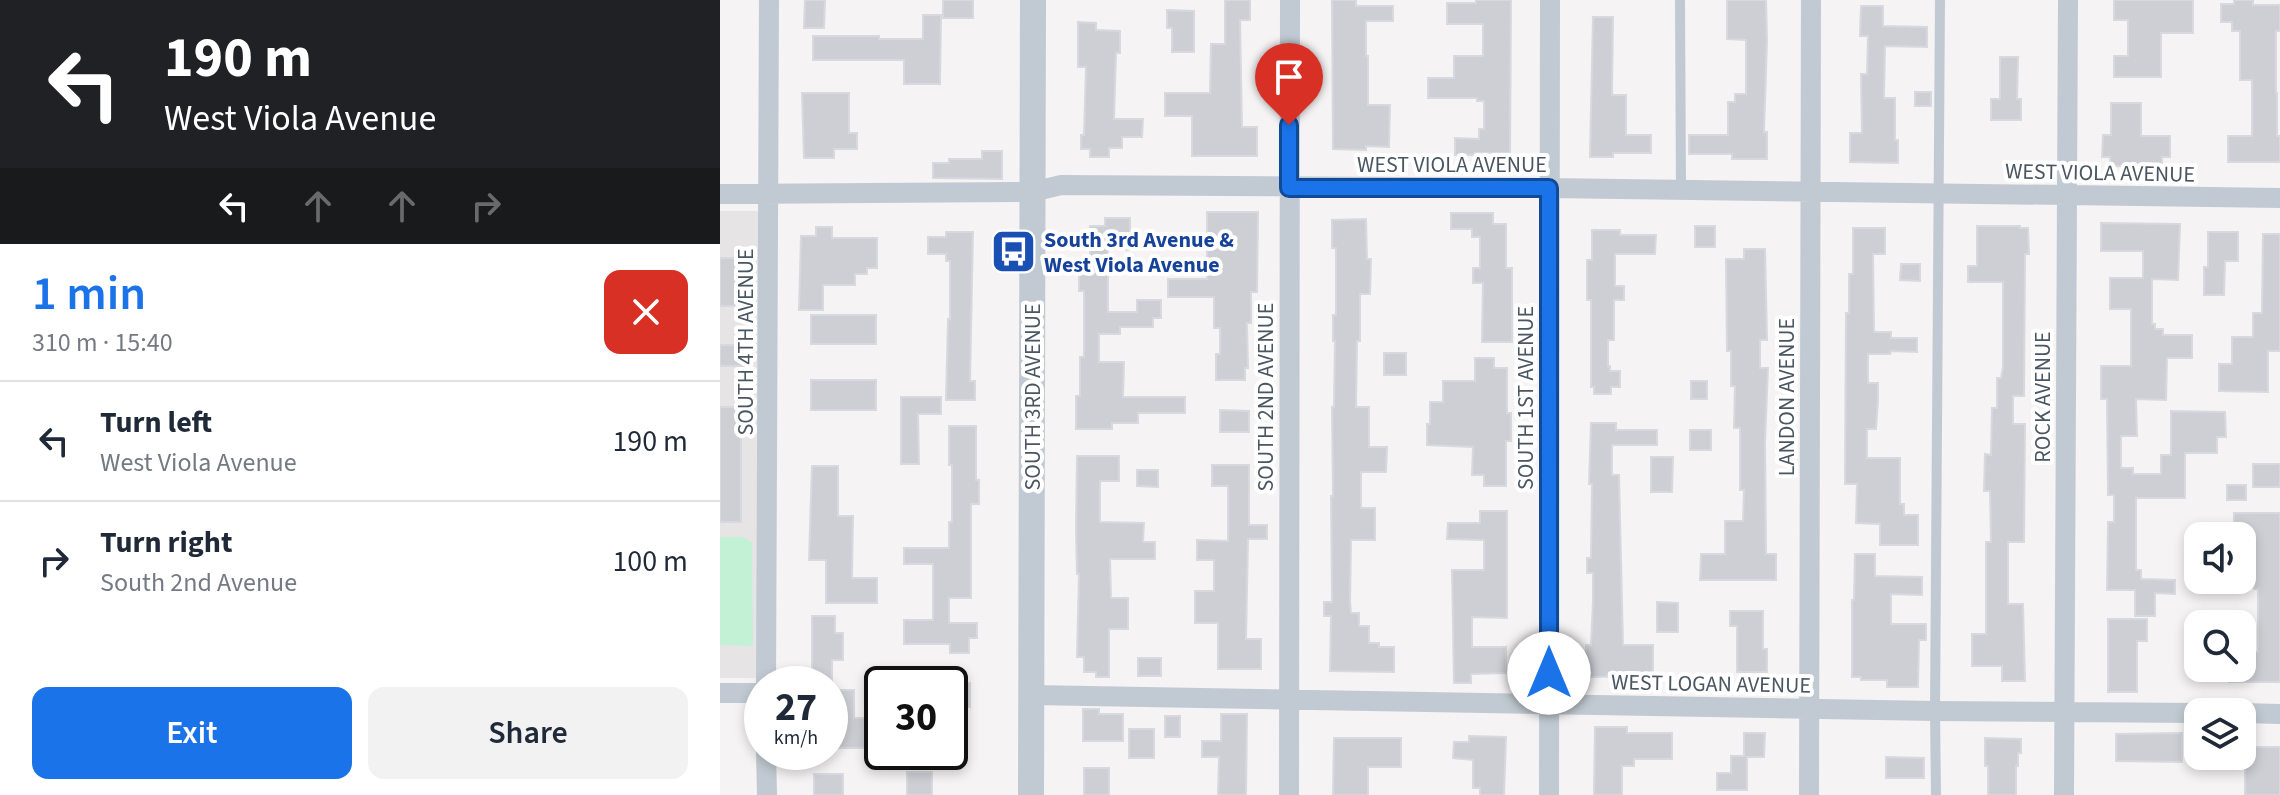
<!DOCTYPE html>
<meta charset="utf-8">
<style>
body{margin:0;font-family:"Source Sans 3",sans-serif;background:#f2f2f3;color:#1f2937;height:100vh;display:flex;flex-direction:column;font-size:30px;white-space:nowrap}
*{box-sizing:border-box;margin:0}
p{font-size:26px;color:#747a83}
.icon{flex:none;width:44px;height:44px;fill:none;stroke:currentColor;stroke-width:2;stroke-linecap:round;stroke-linejoin:round}
.map{position:relative;flex:1;overflow:hidden}
.drawer{display:flex;flex-direction:column;background:#fff;width:720px}
.drawer>*{flex:none}
.banner{background:#202124;color:#fff;overflow:hidden}
.controls{position:absolute;left:1464px;top:522px;display:grid;gap:16px}
.controls a{display:grid;place-items:center;width:72px;height:72px;border-radius:16px;background:#fff;box-shadow:0 4px 12px #0003;font-size:40px}
.speed{position:absolute;left:24px;top:666px;display:flex;gap:16px;font-size:40px;font-weight:700;text-align:center}
.speed>*{display:grid;place-content:center;width:104px;height:104px;border-radius:50%;background:#fff;box-shadow:0 4px 12px #0003;line-height:1}
.speed small{font-size:20px;font-weight:400}
.speed .limit{border:4px solid #111;border-radius:12px;background:#fff;color:#111}
.pin{position:absolute;display:grid;place-items:center;width:68px;height:68px;color:#fff;margin:-82px -34px;border-radius:50% 50% 50% 0;rotate:-45deg;box-shadow:0 0 8px #0007}
.pin .icon{rotate:45deg}
.me{position:absolute;width:88px;margin:-44px;rotate:0deg;stroke-linejoin:round;filter:drop-shadow(0 0 6px #0008)}
.turn{display:flex;align-items:center;gap:28px;height:168px;padding:0 32px;font-size:36px}
.turn .icon{width:104px;height:104px;stroke-width:2.5}
.turn b{display:block;font-size:56px;line-height:68px}
.lanes{display:flex;align-items:center;height:76px;padding:0 32px;background:#0003;justify-content:center;gap:40px;direction:ltr}
.lanes .off{opacity:.35}
.round{display:grid;place-items:center;flex:none;width:84px;height:84px;border-radius:16px;background:#f2f2f3}
.headline{display:flex;align-items:center;justify-content:space-between;height:136px;padding:0 32px}
h1{font-size:48px;font-weight:600;line-height:60px;color:#1a73e8}
.button{display:flex;gap:16px;margin-top:auto;padding:16px 32px}
.button a{flex:1;height:92px;border-radius:16px;background:#1a73e8;color:#fff;font-size:32px;font-weight:600;line-height:92px;text-align:center}
.button a+a{background:#f2f2f3;color:#1f2937}
ul{padding:0;list-style:none}
li{display:flex;align-items:center;gap:24px;height:120px;padding:0 32px;border-top:2px solid #e0e1e3}
li div{flex:1}
li b{display:block;font-size:30px}
li em{font-style:normal}
main{display:flex;flex:1;min-height:0}
.map>svg:first-child{display:block}
.education{fill:#e6e4e5}
.green{fill:#c3f1d5}
.building{fill:#cdcfd5;stroke:#d7d9de;stroke-width:2}
.lines{fill:none;stroke-linecap:round;stroke-linejoin:round}
.service{stroke:#c1cad2;stroke-width:10}
.minor{stroke:#c1cad2;stroke-width:20}
.tertiary{stroke:#c1cad2;stroke-width:26}
.route-casing{stroke:#114b97;stroke-width:20}
.route{stroke:#1a73e8;stroke-width:14}
.labels{text-anchor:middle;stroke-width:8;stroke-linejoin:round;paint-order:stroke}
.street-label{font-size:22px;fill:#4a5661;stroke:#fff}
.transit-label{font-size:22px;font-weight:bold;fill:#164399;stroke:#fff;text-anchor:start}
</style>
<main>
<section class="drawer">
<div class="banner">
<div class="turn"><svg class="icon" aria-label="left" viewBox="0 0 24 24"><path d="M17 20v-9H6M10 6l-5 5 5 5"/></svg><div><b>190 m</b>West Viola Avenue</div></div>
<div class="lanes"><svg class="icon" aria-label="left" viewBox="0 0 24 24"><path d="M17 20v-9H6M10 6l-5 5 5 5"/></svg><svg class="icon off" aria-label="ahead" viewBox="0 0 24 24"><path d="M12 20V5M6 11l6-6 6 6"/></svg><svg class="icon off" aria-label="ahead" viewBox="0 0 24 24"><path d="M12 20V5M6 11l6-6 6 6"/></svg><svg class="icon off" aria-label="right" viewBox="0 0 24 24"><path d="M7 20v-9h11M14 6l5 5-5 5"/></svg></div>
</div>
<div class="headline"><div><h1>1 min</h1><p>310 m · 15:40</p></div><a class="round" style="background:#d93025;color:#fff"><svg class="icon" aria-label="close" viewBox="0 0 24 24"><path d="M6 6l12 12M18 6L6 18"/></svg></a></div>
<ul>
<li><svg class="icon" aria-label="left" viewBox="0 0 24 24"><path d="M17 20v-9H6M10 6l-5 5 5 5"/></svg><div><b>Turn left</b><p>West Viola Avenue</p></div><em>190 m</em></li>
<li><svg class="icon" aria-label="right" viewBox="0 0 24 24"><path d="M7 20v-9h11M14 6l5 5-5 5"/></svg><div><b>Turn right</b><p>South 2nd Avenue</p></div><em>100 m</em></li>
</ul>
<div class="button"><a>Exit</a><a>Share</a></div>
</section>
<div class="map">
<svg width="1560" height="795" viewBox="0 0 1560 795">
<rect width="100%" height="100%" fill="#f5f3f3"/>
<path class="education" d="M0,211H39V678H0Z"/>
<path class="green" d="M0,537H23L32,542L33,646L0,645Z"/>
<path class="building" d="M85,0H105L104,28H84Z
M223,0H253V18H223Z
M505,0H530V20H520L522,127H537V156H472V116H445V93H490L491,44H505Z
M612,0H636V6H673V21H646V56H648V105H670L669,147L646,146V150L613,149Z
M756,0H791L790,153H755V155H735V138L759,139V129H764V101H757V98H708V78H734V56H763V24H727V3H756Z
M1007,0H1046L1047,40L1044,132H1047V159H1012V154H969V135H1008V102H1015V94H1026V40L1007,39Z
M1394,0H1473V33H1441V77H1394V56H1408V20H1394Z
M1514,0H1533V5H1560V31H1556V93H1557V136H1560V162H1508V136H1532V80H1520V31H1512V22H1501V4H1514Z
M1141,6H1163V26L1207,27V47L1165,46L1164,98H1175V140H1178V163L1130,162V133H1142L1141,74H1147L1148,36H1140Z
M447,10L474,11V52H452V28H447Z
M203,15H221L220,84H184V60H93V36H159V39H203Z
M873,17H893L892,95H906V135H931V153H893V157H870Z
M358,22L376,23V30L400,31V53H396L394,119H423L422,137H402V148H389V157H370V149H361V135H364L366,67H358Z
M1280,57H1298L1297,99H1301V120H1271V99H1280Z
M1195,92H1211V106H1195Z
M82,93H129V133H137V149H114V158H84Z
M1391,103H1421V136H1450V157H1442V167L1390,166V157H1382L1383,135H1391Z
M262,151H282V179L213,178V163H229V159H262Z
M487,212H538L537,292H531V323H527L528,368H525V380H496V354H500V328H494V297H448V279H487Z
M731,213H773V224H786V268H792V342H762L763,283H753V268H760V237H752V229H731Z
M385,218H410V250L388,249V312H417V300H441V318H433V327H400V334H379V362H404L403,397H465V413H418V423H392V429H356V396H360V357H364V291H359V268H370V226H385Z
M646,219L647,259H651L650,294H640V341H637L636,407H649V447H667L666,472H641V508H655V540H631L630,602L631,613H639V626H649V643H659V647H674V672L610,671L611,616H604V602H612L611,496H613L612,407H614L615,341H613V315H616V248H612V220Z
M1381,223L1460,224L1458,280L1432,279V324H1435V329H1443V335H1472V358H1447L1446,400L1416,399L1417,436H1401V468H1413V474H1441V455H1451V411L1505,412L1506,437H1497V453H1465V498H1416V570H1421V579L1455,580V594L1435,593V616H1415V590H1387L1388,522H1394V495H1388L1387,399H1381V366H1411V309H1390V278H1423V251H1381Z
M975,226H995V247H975Z
M1257,226H1300V228H1308L1309,254H1305L1304,396H1293V424H1305L1304,542H1288V604H1303L1305,681H1282V666H1252V634H1266V542H1271L1270,491H1264L1265,454L1271,455L1272,408H1277V378H1281L1283,367V282H1248V266H1257Z
M96,227H112V238H157V268H147V274H135V285H103V310H79L81,236H96Z
M1133,228H1165V254H1153L1154,332H1171V338H1197V352L1171,351L1170,354H1148V383H1158V400L1156,429H1147V458H1180V504H1184V515H1198V545H1160V524L1136,523L1137,484H1125L1126,313H1129V274H1133Z
M872,230H900V235H936L935,254H895V286H904V300H894V340H888V366H890V371H900V387H891V394H874V387H871V300H867V260H872Z
M226,232H253L250,381H255V400H226L228,319H230V261H226V254H208V237H226Z
M1488,232H1518V261H1505L1504,295H1484V267H1488Z
M1543,234H1560V351H1548V392L1499,391V364H1512V337H1533V313H1542Z
M1024,249H1045L1047,340H1040V368H1048L1045,442L1046,554H1056V580H980L981,554H1005V521H1023L1024,490H1020V428H1014L1015,386H1011V351H1007L1006,259H1024Z
M0,258H24V306H0Z
M1181,264H1200V281L1180,280Z
M91,315H156V344H91Z
M0,345H24V366H0Z
M664,353H686V375H664Z
M755,358H774V368H787V413H791V441H786V486H764V475H752L753,447L707,445V424H710V402H723V381H755Z
M91,380H156V410H91Z
M971,381H987V399H971Z
M181,397H221V414H198L199,464H181Z
M0,407H21V522H0Z
M500,410L529,411V432H500Z
M871,423H896V430H937V445H892V475H899L903,645H933V672H927V676L866,677V645H871L873,600V573H867V558H871L872,484H869Z
M229,426H256V480H259V504H251V598H229V623H257V638H249V653H230V644H184V620H213V564H184V548H229V522H232V465H229Z
M970,430H991V450H970Z
M357,456H399V481H380V522L424,523L423,542H435V559H390L391,598H408V629H389V677H376V672H364V657H357L359,574H357L356,530Z
M931,457H953L952,492H931Z
M1533,464H1560V487H1533Z
M492,465H529V525H547V539H528L526,639H541V669H498V623H475V591H494V560H477V540L508,541V486H492Z
M92,466H118V516H133L132,578H157V603H106V560H89Z
M417,470H438V487L417,486Z
M1507,485H1526V500H1507Z
M760,511H787V618L752,617V647H786V673L751,674V683H734L732,570H764V540L727,539L728,523H760Z
M1514,513H1560V682H1509V668H1522V652H1538V589H1534L1535,551H1522V536H1514Z
M1135,554H1155V576L1202,577V595L1171,594V624H1206V640H1199L1198,687H1167V680H1141V677H1132V600H1134Z
M937,602L958,603V632H937Z
M1010,611H1043V649H1047V672H1017V626H1010Z
M92,616H115V633H123V660H112V684H89V671H92Z
M1388,619H1427V641H1417V692H1388Z
M418,658H441V676H418Z
M230,677H243V683H250V707H230Z
M110,690H134V718H160V748H110Z
M363,709H379V714H403V741H363Z
M501,714H527L526,795H498L499,757H482V741H501Z
M445,716H460V737H445Z
M875,727H907V733H952V759H914V766H902V795H874Z
M409,729H434V758H409Z
M1024,733H1045L1044,757H1027V790H997V773H1011V756H1024Z
M1462,733V762L1396,761V734Z
M749,736L786,737L784,795H760V788H753V760L733,758L734,742H749Z
M614,738H681V767H648V795H613Z
M1265,738L1301,739V753H1298V766H1296V795H1268V766H1265Z
M1522,747H1560V795H1525V768H1522Z
M1166,757L1204,758V778H1166Z
M364,768H389V795H364Z
M187,772H212V795H187Z
M94,774H123V795H94Z"/>
<g class="lines">
<path class="service" d="M960,0L961,190
M1216,795L1215,711L1220,0"/>
<path class="minor" d="M0,194L312,192L341,185L829,188L1560,198
M46,684L49,0
M0,693H42
M312,695L1215,711L1478,713
M1522,713L1560,714
M46,752L47,795
M569,795L570,0
M829,795L830,0
M1089,795L1091,0
M1344,795L1348,0"/>
<path class="tertiary" d="M311,795L313,0"/>
</g>
<g class="lines">
<defs>
<path id="route" d="M569,125V188H829V673"/>
</defs>
<use href="#route" class="route-casing"/>
<use href="#route" class="route"/>
</g>
<defs>
<symbol id="bus-square" viewBox="-11 -11 22 22"><rect x="-9" y="-9" width="18" height="18" rx="4" fill="#1a4fb4" stroke="#fff"/><path d="M-5-6H5V4H4V6H2V4H-2V6H-4V4H-5ZM-3.5-4V0h7V-4ZM-3.5 1.2v1.5H-2V1.2ZM2 1.2v1.5H3.5V1.2Z" fill="#fff"/></symbol>
</defs>
<g fill-rule="evenodd">
<use href="#bus-square" x="268" y="226" width="51" height="51"/>
</g>
<g class="labels">
<g class="street-label">
<text x="732" y="172">WEST VIOLA AVENUE</text>
<text transform="translate(1380 172) rotate(1)" y="8">WEST VIOLA AVENUE</text>
<text transform="translate(25 342) rotate(-90)" y="8">SOUTH 4TH AVENUE</text>
<text transform="translate(312 397) rotate(-90)" y="8">SOUTH 3RD AVENUE</text>
<text transform="translate(545 397) rotate(-90)" y="8">SOUTH 2ND AVENUE</text>
<text transform="translate(1066 397) rotate(-90)" y="8">LANDON AVENUE</text>
<text transform="translate(1322 397) rotate(-90)" y="8">ROCK AVENUE</text>
<text transform="translate(805 398) rotate(-90)" y="8">SOUTH 1ST AVENUE</text>
<text transform="translate(991 683) rotate(1)" y="8">WEST LOGAN AVENUE</text>
</g>
<g class="transit-label">
<text x="324" y="247">South 3rd Avenue &amp;<tspan x="324" dy="25">West Viola Avenue</tspan></text>
</g>
</g>
</svg>
<div class="controls">
<a><svg class="icon" aria-label="sound" viewBox="0 0 24 24"><path d="M4 9h4l5-4v14l-5-4H4zM17 9q2 3 0 6"/></svg></a>
<a><svg class="icon" aria-label="search" viewBox="0 0 24 24"><circle cx="10" cy="10" r="6"/><path d="M15 15l6 6"/></svg></a>
<a><svg class="icon" aria-label="layers" viewBox="0 0 24 24"><path d="M12 4l9 5-9 5-9-5zM3 14l9 5 9-5"/></svg></a>
</div>
<div class="speed"><div>27<small>km/h</small></div><div class="limit">30</div></div>
<div class="pin" style="left:569px;top:125px;background:#d93025"><svg class="icon" aria-label="arrive" viewBox="0 0 24 24"><path d="M6 21V4h12l-3 4 3 4H6"/></svg></div>
<svg class="me" style="left:829px;top:673px" viewBox="-20 -20 40 40"><circle r="19" fill="#fff"/><path d="M0-13L10 11 0 6-10 11z" fill="#1a73e8"/></svg>
</div>
</main>
